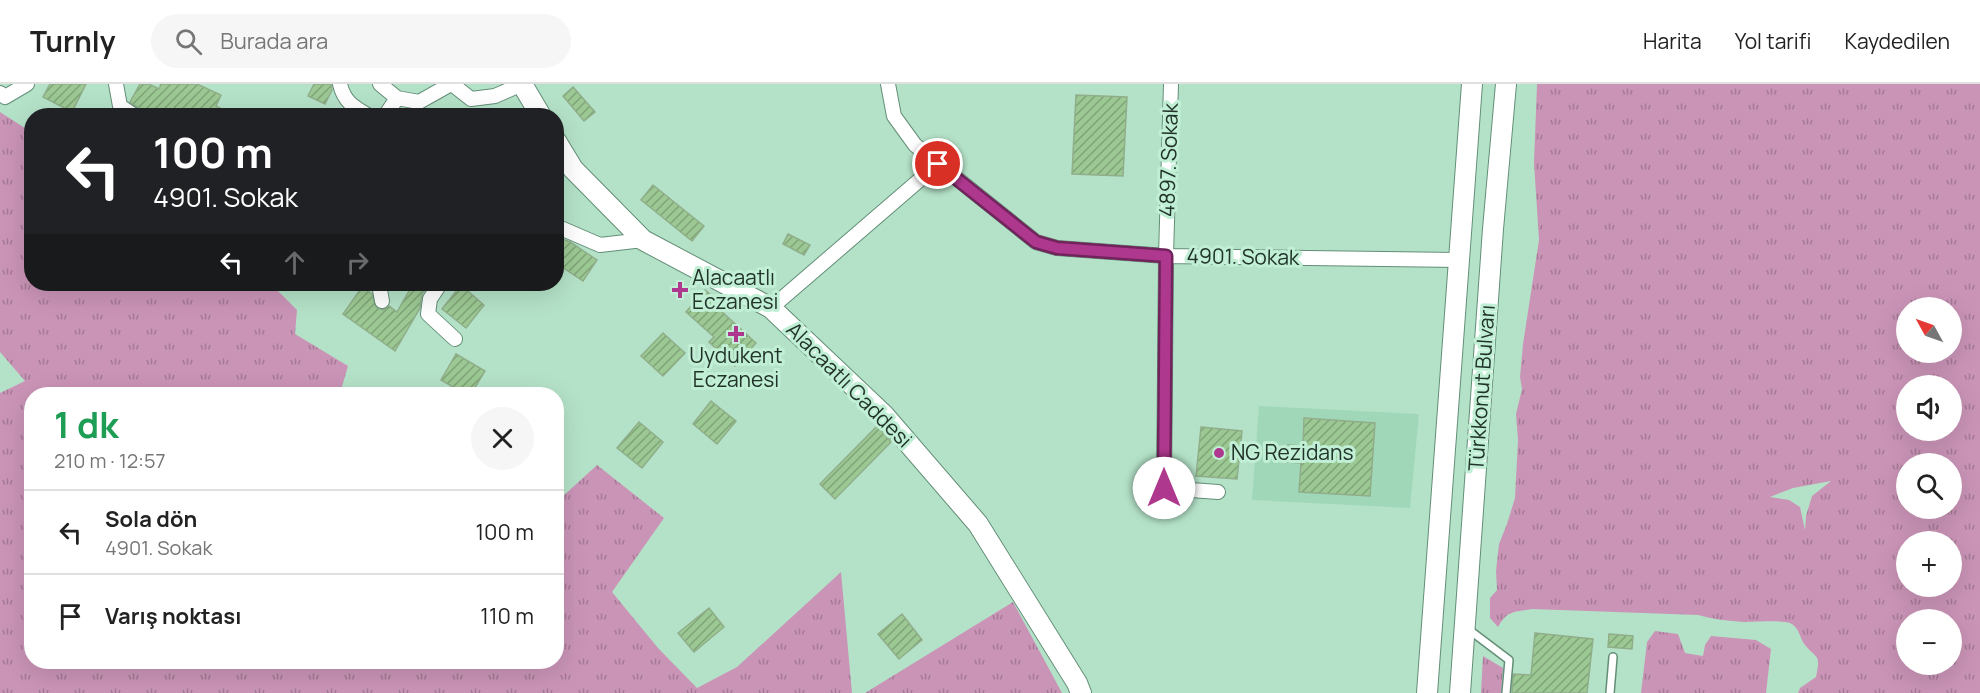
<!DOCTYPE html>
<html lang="tr">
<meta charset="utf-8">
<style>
body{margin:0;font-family:Manrope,sans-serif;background:#f6f6f6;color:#222;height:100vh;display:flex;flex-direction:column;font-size:22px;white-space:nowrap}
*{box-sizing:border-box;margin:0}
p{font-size:20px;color:#767676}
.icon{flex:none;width:33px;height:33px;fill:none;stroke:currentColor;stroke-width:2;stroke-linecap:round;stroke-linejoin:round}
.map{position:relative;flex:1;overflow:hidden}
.sheet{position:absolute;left:24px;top:303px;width:540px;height:282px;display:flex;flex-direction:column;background:#fff;border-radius:24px;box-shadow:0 6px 24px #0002}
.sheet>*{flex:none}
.top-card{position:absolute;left:24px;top:24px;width:540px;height:183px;border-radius:24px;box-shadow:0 6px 24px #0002;background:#202124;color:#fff;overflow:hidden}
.needle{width:39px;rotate:310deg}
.tools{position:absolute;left:1896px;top:213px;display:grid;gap:12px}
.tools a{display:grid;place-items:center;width:66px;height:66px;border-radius:50%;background:#fff;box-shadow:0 6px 24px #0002;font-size:30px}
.pin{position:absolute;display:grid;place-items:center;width:51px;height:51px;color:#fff;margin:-26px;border:3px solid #fff;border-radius:50%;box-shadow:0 2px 6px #0007}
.me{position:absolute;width:66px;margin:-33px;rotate:0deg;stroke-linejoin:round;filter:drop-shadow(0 0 4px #0008)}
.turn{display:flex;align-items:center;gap:21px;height:126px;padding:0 30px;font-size:27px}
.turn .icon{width:78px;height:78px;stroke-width:2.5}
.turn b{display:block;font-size:42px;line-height:51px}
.lanes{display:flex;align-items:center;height:57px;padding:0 30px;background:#0003;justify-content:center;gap:30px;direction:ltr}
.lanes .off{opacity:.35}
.round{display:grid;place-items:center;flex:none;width:63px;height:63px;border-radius:32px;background:#f6f6f6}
.summary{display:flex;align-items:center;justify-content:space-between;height:102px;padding:0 30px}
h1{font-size:36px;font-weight:700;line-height:45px;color:#1e9e55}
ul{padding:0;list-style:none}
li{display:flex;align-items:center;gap:18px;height:84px;padding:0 30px;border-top:2px solid #e0e0e0}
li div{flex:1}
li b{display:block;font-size:22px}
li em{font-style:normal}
header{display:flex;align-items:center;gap:36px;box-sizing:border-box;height:84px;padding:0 30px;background:#fff;border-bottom:2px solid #e0e0e0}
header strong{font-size:28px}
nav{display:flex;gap:33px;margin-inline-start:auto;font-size:21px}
.search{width:420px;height:54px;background:#f6f6f6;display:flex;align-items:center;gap:15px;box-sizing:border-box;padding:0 21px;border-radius:33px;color:#767676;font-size:22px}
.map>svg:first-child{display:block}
.built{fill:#a1d7b9}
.grass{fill:url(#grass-tufts);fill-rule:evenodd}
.building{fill:url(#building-hatch);stroke:#90ae8a;stroke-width:1.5}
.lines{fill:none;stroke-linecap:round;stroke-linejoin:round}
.lane-casing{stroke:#638e77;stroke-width:10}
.street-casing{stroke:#638e77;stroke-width:16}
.secondary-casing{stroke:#638e77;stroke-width:22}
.lane{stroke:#fff;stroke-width:7}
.street{stroke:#fff;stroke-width:14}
.secondary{stroke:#fff;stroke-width:20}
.route-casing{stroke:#71245c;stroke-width:15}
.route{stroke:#ae388e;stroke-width:10}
.poi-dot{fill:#ae388e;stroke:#c1efd5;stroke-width:2}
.labels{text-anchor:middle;stroke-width:6;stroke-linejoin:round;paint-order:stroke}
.street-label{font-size:21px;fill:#22342a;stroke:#c1efd5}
.poi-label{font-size:21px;fill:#22342a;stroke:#c1efd5;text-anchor:start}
</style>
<header>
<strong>Turnly</strong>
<div class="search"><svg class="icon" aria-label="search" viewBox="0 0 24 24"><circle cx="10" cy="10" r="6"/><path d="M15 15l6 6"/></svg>Burada ara</div>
<nav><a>Harita</a><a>Yol tarifi</a><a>Kaydedilen</a></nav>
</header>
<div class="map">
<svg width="1980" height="609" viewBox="0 0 1980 609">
<defs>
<pattern id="grass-tufts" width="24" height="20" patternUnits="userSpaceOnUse" patternTransform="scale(1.5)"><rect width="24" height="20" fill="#ca94b7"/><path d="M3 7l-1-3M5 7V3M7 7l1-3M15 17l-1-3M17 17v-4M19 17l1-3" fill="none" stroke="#a47a95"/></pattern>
<pattern id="building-hatch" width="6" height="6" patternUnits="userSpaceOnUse" patternTransform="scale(1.5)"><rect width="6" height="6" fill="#9cc993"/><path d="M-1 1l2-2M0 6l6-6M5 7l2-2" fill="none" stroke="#7fa478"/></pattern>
</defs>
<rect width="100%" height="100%" fill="#b4e2c8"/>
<path class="built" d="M1259,322L1419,330L1410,424L1252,416Z"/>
<path class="grass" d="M1537,0H1980V609H1798L1800,604L1816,593C1821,569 1817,576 1805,561C1799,553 1800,544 1790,539C1784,536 1753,538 1744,538C1728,537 1713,535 1698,531L1532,525C1515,528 1507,526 1498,543L1490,534V514L1497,506L1496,487L1499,460L1507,440L1515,414L1518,356L1516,330L1522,305L1520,293L1523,260L1539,156L1534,79ZM1906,224H1952V268H1906ZM1906,302H1952V346H1906ZM1906,380H1952V424H1906ZM1831,397L1812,412L1806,432L1805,446L1800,423L1789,416L1770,413L1793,404ZM1906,458H1952V502H1906ZM1906,536H1952V580H1906Z
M0,28L31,48L32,200H271L297,226L295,250L348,282L341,306L347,310H32V578H556L557,410L561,414L597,381L664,434L612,508L658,564L697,604L737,583L841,488L852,609H0V309L25,297L0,268Z
M1013,518L1062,609H865Z
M1655,547L1678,550L1685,569L1703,572L1705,561L1711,552L1756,556L1771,565L1766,609H1641L1647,558Z
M1483,572L1503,584L1501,609H1481Z"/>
<path class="building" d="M50,0H86L72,28L43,13Z
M140,0H149L159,5L161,0H197L221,11L216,22L234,32H150L130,18Z
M314,0H331L332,6L325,20L308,12Z
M573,3L595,28L584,37L563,12Z
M1076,11L1127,13L1123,92L1072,90Z
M653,101L704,142L692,157L641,116Z
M788,150L810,161L804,171L783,160Z
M560,154L570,158L597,176L583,197L556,179V159Z
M413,200H430L422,210L420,224L395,267L343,230L362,203L372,210L376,223L383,226L389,222L397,228Z
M461,201L484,221L466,244L442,225Z
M705,206L723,221L719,225L756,259L735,282L709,258L714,253L686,228Z
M663,249L685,269L663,292L641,272Z
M456,270L485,287L471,310H465L441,296Z
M711,317L736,337L717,360L693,340Z
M1304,334L1375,339L1370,412L1299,408L1301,379L1287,378L1288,361L1303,362Z
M639,338L663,358L642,384L617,364Z
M877,342L891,358L835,415L820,400Z
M1201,343L1242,347L1237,395L1196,392Z
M709,524L724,543L694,568L678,549Z
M902,530L922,556L899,575L878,550Z
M1535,549L1593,555L1587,609H1512L1513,590L1531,591Z
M1609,550L1633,552L1632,565L1608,563Z"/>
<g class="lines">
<defs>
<path id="lane" d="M1468,545L1509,576L1506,609
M1610,609L1613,573"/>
<path id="street" d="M116,0L120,22L135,32
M340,0C344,18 354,23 369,32
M380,0L397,14L385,32
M452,0L471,15L495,12L522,0
M888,0L894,32L915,61L1036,158L1057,164L1166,172L1459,176
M1171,0L1166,172L1164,404L1218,408
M0,9L5,13L27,0
M397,14L419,18L451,0
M556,142L600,161L643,156
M379,200L382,217
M440,200L430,215L428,230L455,255
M771,224L938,80"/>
<path id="secondary" d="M522,0L541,32
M556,57L573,85L643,156L771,224L884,331L978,440L1077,599L1081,609
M1427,609L1472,0
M1460,609L1493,145L1506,0"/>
</defs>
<use href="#lane" class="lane-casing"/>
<use href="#street" class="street-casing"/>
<use href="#secondary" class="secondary-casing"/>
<use href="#lane" class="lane"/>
<use href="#street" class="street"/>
<use href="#secondary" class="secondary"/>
</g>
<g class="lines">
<defs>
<path id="route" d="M938,80L1036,158L1057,164L1166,172L1164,404"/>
</defs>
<use href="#route" class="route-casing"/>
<use href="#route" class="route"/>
</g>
<g class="poi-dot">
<path d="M677 197h6v6h6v6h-6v6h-6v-6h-6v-6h6z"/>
<path d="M733 241h6v6h6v6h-6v6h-6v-6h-6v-6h6z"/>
<circle cx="1219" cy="369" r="6"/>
</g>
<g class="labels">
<g class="street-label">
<text transform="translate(1169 76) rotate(-88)" y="7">4897. Sokak</text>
<text transform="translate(1243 173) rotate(1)" y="7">4901. Sokak</text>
<text transform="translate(849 301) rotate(45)" y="7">Alacaatlı Caddesi</text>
<text transform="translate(1482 304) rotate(-86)" y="7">Türkkonut Bulvarı</text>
</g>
<g class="poi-label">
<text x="692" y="201">Alacaatlı<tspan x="692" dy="24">Eczanesi</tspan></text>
<text x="736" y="279" text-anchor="middle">Uydukent<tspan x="736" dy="24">Eczanesi</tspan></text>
<text x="1231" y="376">NG Rezidans</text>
</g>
</g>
</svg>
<div class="tools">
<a><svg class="needle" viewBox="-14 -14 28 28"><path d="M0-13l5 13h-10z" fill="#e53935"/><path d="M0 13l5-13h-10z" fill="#767676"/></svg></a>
<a><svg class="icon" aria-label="sound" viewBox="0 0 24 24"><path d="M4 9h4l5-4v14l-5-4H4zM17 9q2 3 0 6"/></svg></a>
<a><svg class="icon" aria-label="search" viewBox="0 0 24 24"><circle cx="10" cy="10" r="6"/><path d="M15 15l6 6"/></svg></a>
<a>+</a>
<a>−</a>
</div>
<div class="pin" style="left:938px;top:80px;background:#d93025"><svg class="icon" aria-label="arrive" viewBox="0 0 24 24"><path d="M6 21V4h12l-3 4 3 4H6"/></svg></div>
<svg class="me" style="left:1164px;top:404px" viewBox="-20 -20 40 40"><circle r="19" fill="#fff"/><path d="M0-13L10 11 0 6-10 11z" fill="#ae388e"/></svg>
<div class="top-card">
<div class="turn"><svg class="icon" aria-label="left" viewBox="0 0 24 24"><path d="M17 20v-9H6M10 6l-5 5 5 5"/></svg><div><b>100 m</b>4901. Sokak</div></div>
<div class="lanes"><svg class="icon" aria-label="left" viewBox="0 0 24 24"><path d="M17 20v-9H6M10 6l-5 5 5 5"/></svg><svg class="icon off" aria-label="ahead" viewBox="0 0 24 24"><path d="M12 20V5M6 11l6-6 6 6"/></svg><svg class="icon off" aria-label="right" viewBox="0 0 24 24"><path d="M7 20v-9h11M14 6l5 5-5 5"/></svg></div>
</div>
<section class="sheet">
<div class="summary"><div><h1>1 dk</h1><p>210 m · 12:57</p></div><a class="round"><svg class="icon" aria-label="close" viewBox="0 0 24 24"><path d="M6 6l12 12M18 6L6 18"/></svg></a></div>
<ul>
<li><svg class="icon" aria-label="left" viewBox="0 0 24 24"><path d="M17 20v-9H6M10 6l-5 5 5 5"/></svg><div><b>Sola dön</b><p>4901. Sokak</p></div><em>100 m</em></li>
<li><svg class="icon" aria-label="arrive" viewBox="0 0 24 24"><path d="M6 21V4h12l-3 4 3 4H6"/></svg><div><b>Varış noktası</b></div><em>110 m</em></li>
</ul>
</section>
</div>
